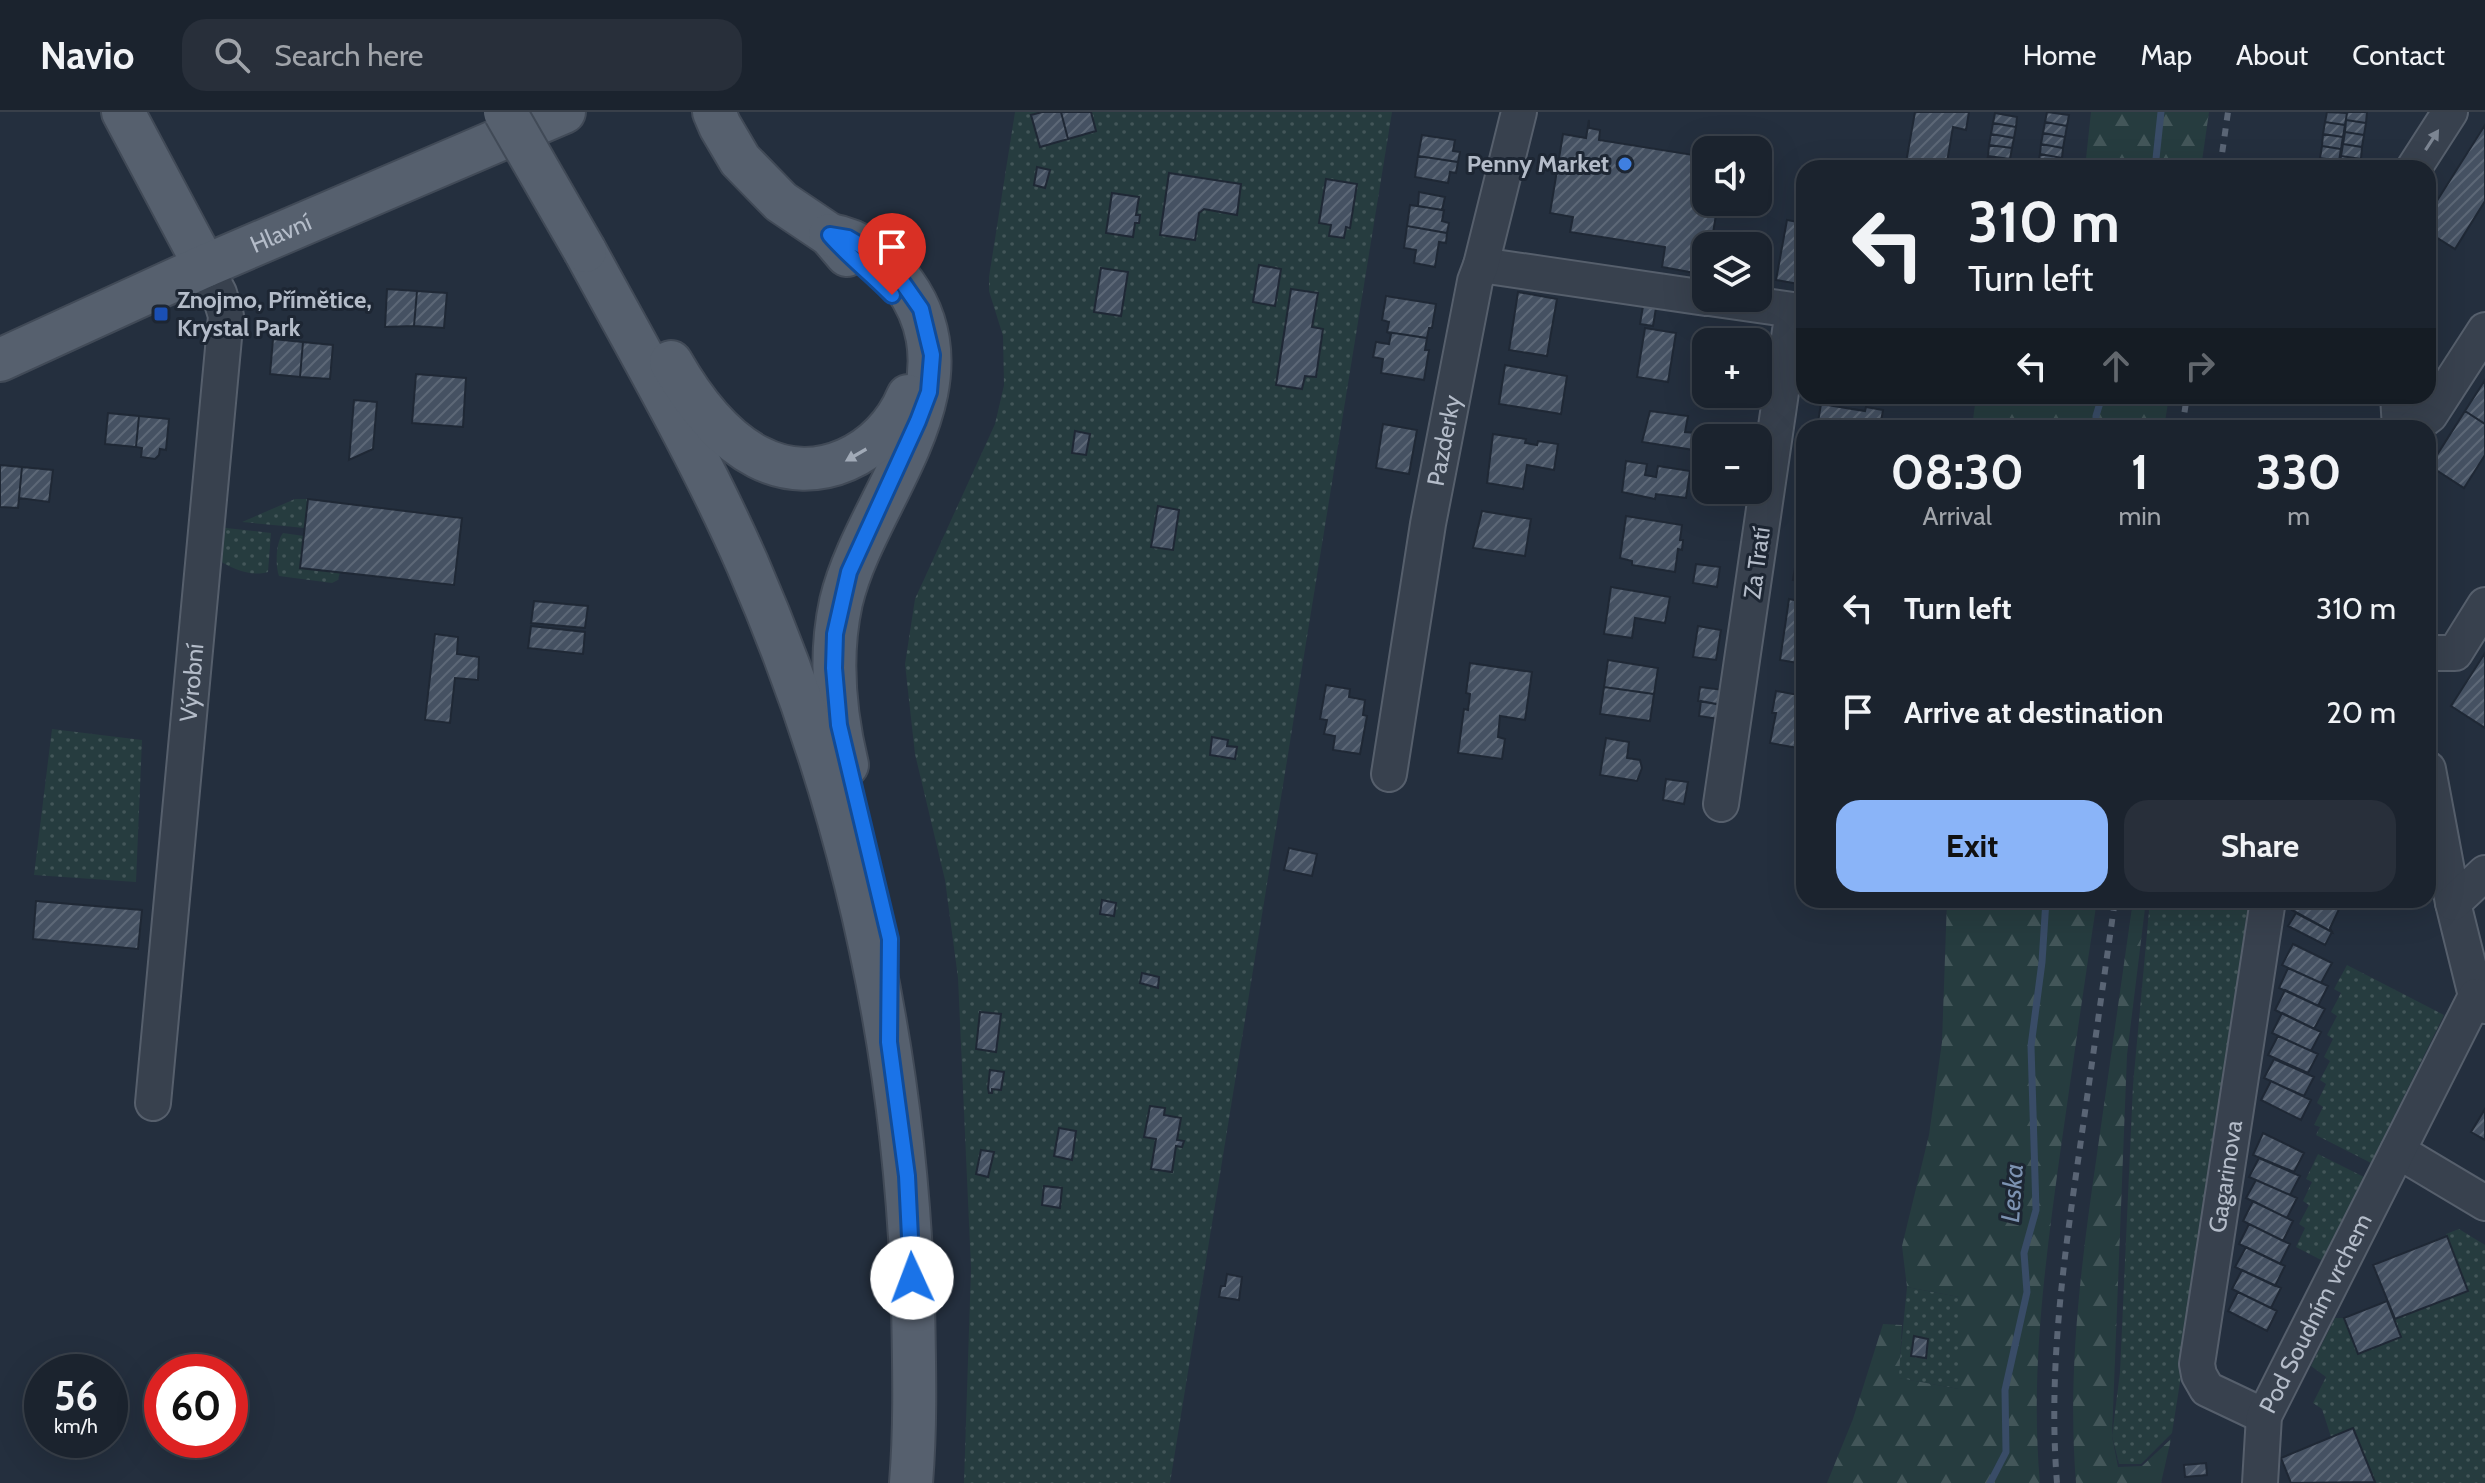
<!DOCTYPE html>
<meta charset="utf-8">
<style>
body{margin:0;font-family:Cabin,sans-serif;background:#282f3a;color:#f1f3f6;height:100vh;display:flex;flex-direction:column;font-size:30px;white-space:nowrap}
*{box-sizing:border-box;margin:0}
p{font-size:26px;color:#a0a4aa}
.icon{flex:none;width:44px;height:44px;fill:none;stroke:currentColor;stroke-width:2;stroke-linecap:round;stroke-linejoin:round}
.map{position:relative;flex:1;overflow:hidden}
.panel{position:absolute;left:1796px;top:308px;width:640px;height:488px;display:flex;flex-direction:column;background:#1b232e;border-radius:24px;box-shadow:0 8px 32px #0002,0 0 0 2px #39404a}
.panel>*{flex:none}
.top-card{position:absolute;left:1796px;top:48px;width:640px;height:244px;border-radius:24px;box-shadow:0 8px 32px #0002,0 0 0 2px #39404a;background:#1b232e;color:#f1f3f6;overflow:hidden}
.buttons{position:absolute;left:1692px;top:24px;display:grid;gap:16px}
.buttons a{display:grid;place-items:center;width:80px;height:80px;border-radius:16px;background:#1b232e;box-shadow:0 8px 32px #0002,0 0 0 2px #39404a;font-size:40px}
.speed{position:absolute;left:24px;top:1242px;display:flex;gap:16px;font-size:40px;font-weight:700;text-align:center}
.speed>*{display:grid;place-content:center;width:104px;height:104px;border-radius:50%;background:#1b232e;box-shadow:0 8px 32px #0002,0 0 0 2px #39404a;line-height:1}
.speed small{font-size:20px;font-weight:400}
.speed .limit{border:12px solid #d22;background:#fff;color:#111}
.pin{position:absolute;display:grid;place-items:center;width:68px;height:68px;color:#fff;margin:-82px -34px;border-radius:50% 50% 50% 0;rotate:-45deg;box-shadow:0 0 8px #0007}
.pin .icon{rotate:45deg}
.me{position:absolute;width:88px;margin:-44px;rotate:358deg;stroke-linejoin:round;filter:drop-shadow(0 0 6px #0008)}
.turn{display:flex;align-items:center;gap:28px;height:168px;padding:0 40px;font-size:36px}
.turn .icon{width:104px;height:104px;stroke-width:2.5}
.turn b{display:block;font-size:56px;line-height:68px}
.lanes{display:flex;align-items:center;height:76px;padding:0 40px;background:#0003;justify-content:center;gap:40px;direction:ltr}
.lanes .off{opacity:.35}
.eta{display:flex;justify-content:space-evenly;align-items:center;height:136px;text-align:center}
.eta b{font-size:48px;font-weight:800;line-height:56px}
.primary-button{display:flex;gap:16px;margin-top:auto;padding:16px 40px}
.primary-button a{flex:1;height:92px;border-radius:24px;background:#8ab4f8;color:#111;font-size:32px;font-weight:800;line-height:92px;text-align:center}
.primary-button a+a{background:#282f3a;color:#f1f3f6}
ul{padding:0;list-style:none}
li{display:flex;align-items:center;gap:24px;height:104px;padding:0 40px}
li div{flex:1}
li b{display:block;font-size:30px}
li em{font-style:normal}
header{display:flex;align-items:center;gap:48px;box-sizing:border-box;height:112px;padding:0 40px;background:#1b232e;border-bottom:2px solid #39404a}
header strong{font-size:38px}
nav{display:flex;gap:44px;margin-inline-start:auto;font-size:28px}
.search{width:560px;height:72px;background:#282f3a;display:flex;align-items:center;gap:20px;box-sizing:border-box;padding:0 28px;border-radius:24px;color:#a0a4aa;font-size:30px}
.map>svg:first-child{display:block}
.green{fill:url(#green-dots)}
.forest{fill:url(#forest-firs)}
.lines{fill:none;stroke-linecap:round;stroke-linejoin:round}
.stream{stroke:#394c67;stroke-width:7}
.building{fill:url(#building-hatch);stroke:#1f2835;stroke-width:2}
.minor-casing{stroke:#565f6c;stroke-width:38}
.major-casing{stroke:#414a57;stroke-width:46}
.minor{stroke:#38414e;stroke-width:34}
.major{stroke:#56606e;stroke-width:42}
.rail{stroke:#5a6575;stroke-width:6;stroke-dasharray:8 8;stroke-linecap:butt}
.major-bridge-casing{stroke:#414a57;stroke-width:46;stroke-linecap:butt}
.major-bridge{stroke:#56606e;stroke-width:42}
.oneway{fill:#7c8592}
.oneway2{fill:#a1aab7}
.route-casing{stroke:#114b97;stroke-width:20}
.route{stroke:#1a73e8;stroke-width:14}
.shop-dot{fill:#3f7fe0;stroke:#1d2633;stroke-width:3}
.transit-dot{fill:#1a4fb4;stroke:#1d2633;stroke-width:3}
.labels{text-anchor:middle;stroke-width:6;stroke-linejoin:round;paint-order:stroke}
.poi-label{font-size:24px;font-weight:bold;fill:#b4bcc9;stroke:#1d2633;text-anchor:end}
.street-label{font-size:24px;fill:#b4bcc9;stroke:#1d2633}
.water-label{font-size:26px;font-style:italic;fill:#7c92b1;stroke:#1d2633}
</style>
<header>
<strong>Navio</strong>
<div class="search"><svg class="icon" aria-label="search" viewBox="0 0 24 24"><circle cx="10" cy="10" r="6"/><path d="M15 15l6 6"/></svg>Search here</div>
<nav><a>Home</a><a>Map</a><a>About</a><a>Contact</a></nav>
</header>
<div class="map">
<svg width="2485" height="1371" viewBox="0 0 2485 1371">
<defs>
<pattern id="green-dots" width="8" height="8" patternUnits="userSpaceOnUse" patternTransform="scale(2)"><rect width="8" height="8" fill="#263c3f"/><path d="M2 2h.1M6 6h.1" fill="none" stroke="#435659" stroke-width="1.8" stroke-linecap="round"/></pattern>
<pattern id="forest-firs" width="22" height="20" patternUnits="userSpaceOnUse" patternTransform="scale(2)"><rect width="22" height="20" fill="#263c3f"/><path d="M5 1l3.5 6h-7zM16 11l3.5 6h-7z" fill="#435659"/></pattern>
<pattern id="building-hatch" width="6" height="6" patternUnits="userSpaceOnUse" patternTransform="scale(2)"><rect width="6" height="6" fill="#455162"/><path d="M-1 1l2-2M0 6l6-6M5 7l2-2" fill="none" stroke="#5d6877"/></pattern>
</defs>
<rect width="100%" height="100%" fill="#242f3e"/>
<path class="green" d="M1015,0H1392L1170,1371H964L971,1156L958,866L945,768L915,642L905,552L915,487L995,312L1004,273L1003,224L989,179V165Z
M295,387H308L305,416L242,410Z
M217,415L271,421L268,460C251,465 233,457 218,448Z
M283,421L304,424L340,460L338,468L332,471L279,464C275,453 276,430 283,421Z
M52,617L142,628L136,770L34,763Z
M2150,788H2256L2172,1321L2141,1352H2119L2112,1324L2120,1260L2133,973Z
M2347,853L2444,903L2371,1051L2316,1023L2320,1015L2314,1013L2323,995L2317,991L2326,972L2320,968L2330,949L2324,945L2333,927L2327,923L2337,904L2331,900L2341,881L2334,877Z
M2318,1042L2364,1065L2323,1149L2296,1135L2305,1116L2299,1112L2309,1093L2303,1089L2312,1070L2306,1067Z
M2459,1117L2485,1133V1371H2372L2375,1369L2353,1317L2331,1325L2322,1297L2313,1291L2326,1265L2311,1254L2335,1206H2344L2358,1242L2401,1225L2395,1207L2468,1179L2446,1122Z
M1907,1175L1959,1185V1277L1898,1266Z"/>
<path class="forest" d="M2091,0H2209L2201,56H2085Z
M1976,284H2169L2164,316H1972Z
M1947,788H2097C2084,873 2072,958 2060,1042C2045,1152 2030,1261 2040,1371H1827L1853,1307L1883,1212L1902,1213L1899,1266L1959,1277V1185L1907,1175L1902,1134L1929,1023L1942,930Z
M2133,788H2146L2127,943L2112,1324L2118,1355L2142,1354L2171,1327L2161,1371H2076C2067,1260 2081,1152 2097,1042C2109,958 2121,873 2133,788Z"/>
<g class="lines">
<path class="stream" d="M2155,56L2161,0
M2096,316V304L2102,284
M1990,1371L2006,1340L2005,1278L2027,1180L2024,1141L2036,1098L2031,934L2042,850L2046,788"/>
</g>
<path class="building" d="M1042,0H1061L1068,27L1040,35L1031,3Z
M1061,0H1091L1096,19L1068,27Z
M1915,0H1969L1966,18L1953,15L1946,56H1905Z
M2047,0L2069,3L2067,14L2045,10Z
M2327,0L2347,1L2345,13L2325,10Z
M2347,0H2367L2366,11L2346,8Z
M1995,1L2017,5L2016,15L1993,11Z
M1589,8V16L1600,18L1599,28L1706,45V90H1718L1711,134H1706V163L1662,155L1665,135L1570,120L1573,105L1550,101L1563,22L1586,26Z
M2346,8L2366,11L2364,23L2345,20Z
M2045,10L2067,14L2065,25L2043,21Z
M2325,10L2345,13L2343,25L2323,22Z
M1993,11L2016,15L2014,26L1991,22Z
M2485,13V89L2455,137L2428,120V103Z
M2345,20L2364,23L2362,35L2343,32Z
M2043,21L2065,25L2063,36L2041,32Z
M1991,22L2014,26L2012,36L1989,33Z
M2323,22L2343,25L2341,37L2322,34Z
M1422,23L1455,28L1453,39L1460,40L1458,50L1418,44Z
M2041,32L2063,36L2062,46L2040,42Z
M2343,32L2362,35L2361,47L2341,44Z
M1989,33L2012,36L2010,47L1988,44Z
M2322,34L2341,37L2339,49L2320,46Z
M2040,42L2062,46L2060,56L2038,53Z
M1418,44L1458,50L1456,61L1450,60L1448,71L1415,65Z
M1988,44L2010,47L2009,56L1986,54Z
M2341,44L2361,47L2359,56H2339Z
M2320,46L2339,49L2338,56H2319Z
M1037,55L1050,58L1045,76L1034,73Z
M1169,61L1241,72L1237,103L1204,97L1199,101L1195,128L1160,123Z
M1326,67L1357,72L1350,116L1346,115L1344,126L1329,124L1331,113L1319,111Z
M1419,80L1445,85L1442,98L1418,94Z
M1112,81L1139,85L1136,103H1140L1139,111H1135L1133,125L1106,121Z
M1410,93L1444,98L1442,109L1449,111L1447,121L1407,114Z
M1787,108L1804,111V173L1776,168Z
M1407,114L1447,121L1446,131L1439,130L1435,155L1414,151L1416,138L1404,136Z
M1259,153L1281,157L1275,194L1253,190Z
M1101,156L1128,160L1121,204L1094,200Z
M387,177L417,179L414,214L385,215Z
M1291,177L1318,181L1312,215L1323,217L1316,265L1305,264L1302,277L1276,273Z
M417,179L447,181L444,216L414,214Z
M1518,180L1557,187L1547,244L1509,238Z
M1386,184L1436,192L1432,216H1429L1427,226L1387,220L1389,210L1382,208Z
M1643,194L1656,196L1653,214L1640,212Z
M1645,216L1676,221L1668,270L1637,265Z
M1387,220L1427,226L1425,238H1429L1424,268L1381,261L1383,247L1373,245L1376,230L1389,232L1391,222Z
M273,227L303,230L300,265L270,262Z
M303,230L333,233L330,267L300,265Z
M1505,253L1567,264L1561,302L1499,292Z
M416,262L466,266L463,315L412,311Z
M2485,268V312L2465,299Z
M354,288L377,290L373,337L349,348Z
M1821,292L1865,299L1866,295L1883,298L1880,316H1817Z
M1650,299L1688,304L1685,320L1697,321L1694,338L1642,330Z
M2465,299L2485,312V343L2464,376L2430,354Z
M108,301L139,304L136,335L105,332Z
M139,304L169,307L166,338L160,337L159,343L155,347L141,345L142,336L136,335Z
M1383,312L1417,318L1409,362L1376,356Z
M1075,319L1090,322L1086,343L1072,341Z
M1493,322L1526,327L1525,331L1537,333L1538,329L1558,332L1554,358L1527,353L1523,377L1487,371Z
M1626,349L1647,352L1645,363L1656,365L1658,354L1690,359L1686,386L1656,382L1655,387L1622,380Z
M0,353L22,355L18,396L0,395Z
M22,355L53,358L49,390L19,386Z
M308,387L462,406L454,473L300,456Z
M1158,394L1179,398L1173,438L1151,435Z
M1482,399L1531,407L1525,444L1473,436Z
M1626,404L1682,413L1680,428H1683L1682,438L1678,437L1675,460L1632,453V449L1620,446Z
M1798,439L1804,440V470L1793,468Z
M1696,452L1720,455L1717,475L1693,471Z
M1611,475L1670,485L1665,511L1635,506L1632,526L1604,522Z
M1789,487L1804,490V552L1780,548Z
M534,489L588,494L585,516L531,511Z
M531,514L585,520L583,542L528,536Z
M1698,514L1721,518L1716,548L1693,545Z
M435,522L458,525L457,542L479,545L478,568L455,566L450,611L425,608Z
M2485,541V616L2451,594Z
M1608,548L1658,556L1654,582L1604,575Z
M1470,551L1532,560L1525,608L1500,604L1498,625L1505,627L1502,647L1458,641L1464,597L1468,598L1470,582L1466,581Z
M1326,573L1350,577L1349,585L1365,588L1363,603L1367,604L1360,642L1333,638L1335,624L1324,622L1327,608L1320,607Z
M1604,575L1654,582L1650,609L1600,602Z
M1700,575L1724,578L1722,593L1698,589Z
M1776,579L1804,584V619L1801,618L1799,634H1804V637L1770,631L1776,601H1772Z
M1701,589L1722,593L1719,607L1699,604Z
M1212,625L1228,628L1227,634L1237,635L1235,647L1210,643Z
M1606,626L1629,630L1627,646L1640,648L1642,656L1637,669L1600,663Z
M1666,667L1688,670L1684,692L1663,688Z
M1289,736L1317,742L1312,764L1284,758Z
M1102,788L1116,791L1114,804L1100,802Z
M2297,788H2328L2344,795H2340L2330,816L2332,820L2292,798Z
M36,789L142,798L138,837L33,827Z
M2296,801L2332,820L2325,833L2288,814Z
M2293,832L2332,851L2321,871L2282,853Z
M2288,856L2328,874L2318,894L2279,876Z
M1142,861L1159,865L1158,876L1140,871Z
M2285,878L2325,897L2314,917L2275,898Z
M980,900L1001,902L996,940L976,937Z
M2282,901L2321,920L2311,939L2272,921Z
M2278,924L2318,942L2308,961L2268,943Z
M2274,947L2314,965L2304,984L2264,966Z
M990,958L1004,960L1001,978L992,977V981H989L988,976Z
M2271,969L2311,988L2301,1008L2261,988Z
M1150,994L1165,996L1164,1003L1181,1006L1177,1028L1184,1029L1182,1035L1176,1034L1172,1060L1151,1057L1156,1027L1144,1025Z
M2485,997V1028L2471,1020Z
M1059,1016L1076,1019L1072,1048L1054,1044Z
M2263,1021L2304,1041L2294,1060L2253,1043Z
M981,1038L994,1040L988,1065L976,1062Z
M2259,1046L2300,1064L2290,1083L2249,1065Z
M2256,1068L2297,1086L2287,1106L2246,1086Z
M1044,1074L1062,1076L1060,1096L1042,1093Z
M2253,1089L2293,1109L2283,1129L2243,1109Z
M2249,1112L2290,1132L2280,1152L2239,1132Z
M2447,1124L2468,1179L2395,1207L2373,1153Z
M2246,1135L2285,1154L2275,1174L2235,1155Z
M2242,1158L2281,1176L2271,1196L2232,1177Z
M1227,1162L1242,1165L1239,1188L1219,1185L1221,1174H1225Z
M2238,1180L2277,1199L2267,1219L2228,1199Z
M2387,1189L2401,1225L2358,1242L2344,1206Z
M1914,1224L1928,1227L1926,1246L1911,1244Z
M2353,1316L2375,1370L2291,1371L2281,1346Z
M2206,1351L2207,1363L2185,1365L2184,1353Z"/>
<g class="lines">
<defs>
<g id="minor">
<path d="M2414,56L2450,0"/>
<path d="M1481,153L1706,186"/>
<path d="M1709,186L1793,198L1721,692"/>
<path d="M2398,284L2400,316"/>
<path d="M2413,316L2430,303L2485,218"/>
<path d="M2428,541H2455L2485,493"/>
<path d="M2428,657L2453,791L2476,884L2485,894"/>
<path id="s1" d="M1389,662L1428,412L1475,169L1481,153L1519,0"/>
<path d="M2453,791L2485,761"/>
<path id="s2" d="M153,991L226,204L219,181L205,154"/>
<path d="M2398,1039L2485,1091"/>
<path id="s3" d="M2264,1304L2207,1277L2199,1263L2197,1252L2268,788"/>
<path id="s4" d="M2260,1371L2264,1304L2476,884"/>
</g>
<g id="major">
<path d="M123,0L205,154"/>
<path d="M714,0L720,14L740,48L781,90L830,123L847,143"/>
<path d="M830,123C860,128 887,148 904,172C980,277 865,387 841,490C829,545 834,599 847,653"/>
<path d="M585,139C641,242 700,344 747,451C850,688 905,931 913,1189C914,1250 916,1310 911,1371"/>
<path id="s5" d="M0,248L205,154L564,0"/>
<path d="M671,250C691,285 721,326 758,345C817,376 884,342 908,284"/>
</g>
</defs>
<use href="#minor" class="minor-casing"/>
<use href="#major" class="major-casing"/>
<use href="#minor" class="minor"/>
<use href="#major" class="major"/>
<path class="rail" d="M2220,56L2228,0
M2182,316L2187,284
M2057,1371C2048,1260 2063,1152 2079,1042C2091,958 2103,873 2115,788"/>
<defs>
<path id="major-bridge" d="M505,0L585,139"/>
</defs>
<use href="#major-bridge" class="major-bridge-casing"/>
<use href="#major-bridge" class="major-bridge"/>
</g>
<defs><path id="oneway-solid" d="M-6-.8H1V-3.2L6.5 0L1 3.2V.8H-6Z" transform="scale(2)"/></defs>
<use class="oneway" href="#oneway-solid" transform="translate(2432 28) rotate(-57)"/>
<use class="oneway2" href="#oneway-solid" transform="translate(856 343) rotate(150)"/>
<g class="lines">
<defs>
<path id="route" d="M892,183C872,162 849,145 830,123L848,126L870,139L898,164L921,197L932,243L929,280L918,309L849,460L835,522L834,556L839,613L890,827L889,930L907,1064L912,1166"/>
</defs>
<use href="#route" class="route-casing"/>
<use href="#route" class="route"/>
</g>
<circle class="shop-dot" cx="1625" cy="52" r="8"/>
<rect class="transit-dot" x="153" y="194" width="16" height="16" rx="4"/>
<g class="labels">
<g class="poi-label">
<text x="1609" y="60">Penny Market</text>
<text x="177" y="196" text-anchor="start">Znojmo, Přímětice,<tspan x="177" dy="28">Krystal Park</tspan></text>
</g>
<g class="street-label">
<text dy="8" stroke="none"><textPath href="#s5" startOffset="308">Hlavní</textPath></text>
<text dy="8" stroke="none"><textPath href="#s1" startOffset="338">Pazderky</textPath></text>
<text transform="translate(1757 451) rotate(-82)" y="8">Za Tratí</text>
<text dy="8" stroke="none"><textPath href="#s2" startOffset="422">Výrobní</textPath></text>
<text dy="8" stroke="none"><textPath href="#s3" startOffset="280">Gagarinova</textPath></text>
<text dy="8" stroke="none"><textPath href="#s4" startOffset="182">Pod Soudním vrchem</textPath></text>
</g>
<g class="water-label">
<text transform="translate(2012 1081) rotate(-86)" y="9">Leska</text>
</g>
</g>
</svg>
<div class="buttons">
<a><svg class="icon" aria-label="sound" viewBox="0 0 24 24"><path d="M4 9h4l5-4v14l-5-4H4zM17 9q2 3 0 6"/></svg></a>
<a><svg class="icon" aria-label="layers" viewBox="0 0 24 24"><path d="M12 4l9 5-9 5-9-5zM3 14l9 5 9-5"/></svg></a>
<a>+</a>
<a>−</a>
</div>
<div class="speed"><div>56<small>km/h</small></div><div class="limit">60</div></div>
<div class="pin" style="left:892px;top:183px;background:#d93025"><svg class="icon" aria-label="arrive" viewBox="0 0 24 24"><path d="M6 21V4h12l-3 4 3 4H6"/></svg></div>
<svg class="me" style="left:912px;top:1166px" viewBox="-20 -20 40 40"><circle r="19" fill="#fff"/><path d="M0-13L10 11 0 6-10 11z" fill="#1a73e8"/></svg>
<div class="top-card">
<div class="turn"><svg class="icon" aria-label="left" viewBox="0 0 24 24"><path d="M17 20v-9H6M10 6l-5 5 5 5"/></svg><div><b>310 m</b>Turn left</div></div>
<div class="lanes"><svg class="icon" aria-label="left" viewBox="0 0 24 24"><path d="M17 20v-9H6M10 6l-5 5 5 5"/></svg><svg class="icon off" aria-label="ahead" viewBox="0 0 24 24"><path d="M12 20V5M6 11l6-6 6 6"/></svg><svg class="icon off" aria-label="right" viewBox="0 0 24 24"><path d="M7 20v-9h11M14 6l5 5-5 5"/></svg></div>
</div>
<section class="panel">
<div class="eta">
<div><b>08:30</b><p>Arrival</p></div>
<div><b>1</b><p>min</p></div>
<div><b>330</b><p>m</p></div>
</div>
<ul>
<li><svg class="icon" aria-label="left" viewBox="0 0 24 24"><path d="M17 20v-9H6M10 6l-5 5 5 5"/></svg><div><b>Turn left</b></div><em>310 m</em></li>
<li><svg class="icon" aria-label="arrive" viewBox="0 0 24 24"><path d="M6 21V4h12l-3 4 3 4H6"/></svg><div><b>Arrive at destination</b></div><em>20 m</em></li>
</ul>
<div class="primary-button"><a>Exit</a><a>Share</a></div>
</section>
</div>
